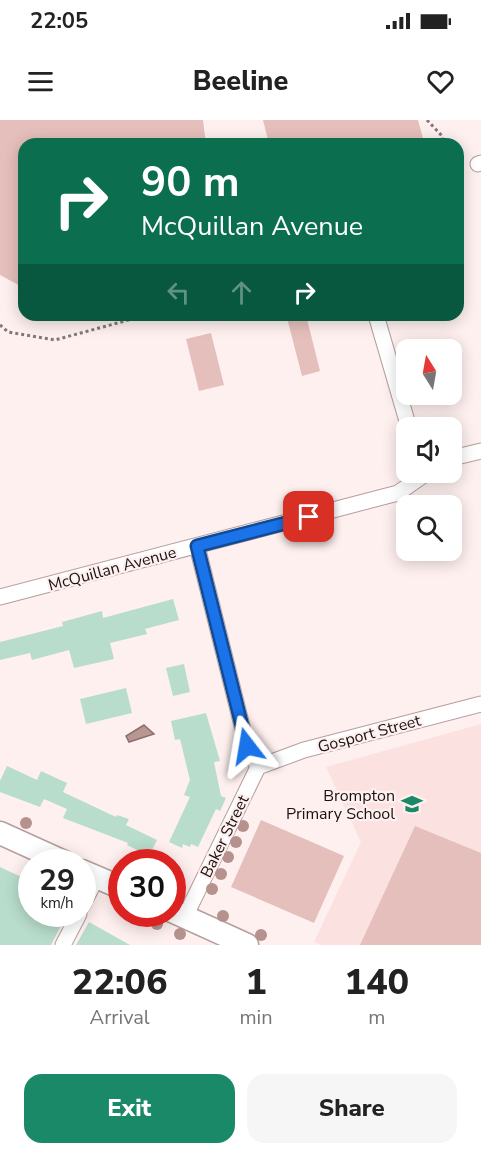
<!DOCTYPE html>
<style>
body{margin:0;font-family:"Nunito Sans",sans-serif;background:#f6f6f6;color:#222;height:100vh;display:flex;flex-direction:column;font-size:22px;white-space:nowrap}
*{box-sizing:border-box;margin:0}
p{font-size:20px;color:#767676}
.icon{flex:none;width:33px;height:33px;fill:none;stroke:currentColor;stroke-width:2;stroke-linecap:round;stroke-linejoin:round}
.map{position:relative;height:825px;overflow:hidden}
.sheet{display:flex;flex-direction:column;background:#fff;flex:1}
.sheet>*{flex:none}
.hud{position:absolute;left:18px;top:18px;width:446px;height:183px;border-radius:18px;box-shadow:0 3px 15px #0003;background:#0b6e4f;color:#fff;overflow:hidden}
.needle{width:39px;rotate:349deg}
.buttons{position:absolute;left:396px;top:219px;display:grid;gap:12px}
.buttons a{display:grid;place-items:center;width:66px;height:66px;border-radius:12px;background:#fff;box-shadow:0 3px 15px #0003;font-size:30px}
.speed{position:absolute;left:18px;top:729px;display:flex;gap:12px;font-size:30px;font-weight:700;text-align:center}
.speed>*{display:grid;place-content:center;width:78px;height:78px;border-radius:50%;background:#fff;box-shadow:0 3px 15px #0003;line-height:1}
.speed small{font-size:15px;font-weight:400}
.speed .limit{border:9px solid #d22;background:#fff;color:#111}
.pin{position:absolute;display:grid;place-items:center;width:51px;height:51px;color:#fff;margin:-26px;border-radius:12px;box-shadow:0 3px 9px #0006}
.me{position:absolute;width:66px;margin:-33px;rotate:346deg;stroke-linejoin:round;filter:drop-shadow(0 0 4px #0008)}
.turn{display:flex;align-items:center;gap:21px;height:126px;padding:0 24px;font-size:27px}
.turn .icon{width:78px;height:78px;stroke-width:2.5}
.turn b{display:block;font-size:42px;line-height:51px}
.lanes{display:flex;align-items:center;height:57px;padding:0 24px;background:#0003;justify-content:center;gap:30px;direction:ltr}
.lanes .off{opacity:.35}
.eta{display:flex;justify-content:space-evenly;align-items:center;height:102px;text-align:center}
.eta b{font-size:36px;font-weight:800;line-height:42px}
.action{display:flex;gap:12px;margin-top:auto;padding:12px 24px}
.action a{flex:1;height:69px;border-radius:18px;background:#198968;color:#fff;font-size:24px;font-weight:800;line-height:69px;text-align:center}
.action a+a{background:#f6f6f6;color:#222}
.status{display:flex;justify-content:space-between;align-items:center;height:42px;padding:0 30px;background:#fff;direction:ltr}
.status svg{height:16px;fill:currentColor}
header{display:flex;justify-content:space-between;align-items:center;height:78px;padding:0 24px;background:#fff;font-size:27px;font-weight:800}
.map>svg:first-child{display:block}
.built{fill:#fbe2e0}
.green{fill:#e5bfbc}
.water{fill:#ba9692;stroke:#8a6f6c;stroke-width:1.5}
.building{fill:#b8ddcd}
.lines{fill:none;stroke-linecap:round;stroke-linejoin:round}
.minor-casing{stroke:#b49f9d;stroke-width:17}
.secondary-casing{stroke:#b49f9d;stroke-width:25}
.path{stroke:#837878;stroke-width:3;stroke-dasharray:3 3;stroke-linecap:butt}
.minor{stroke:#fff;stroke-width:15}
.secondary{stroke:#fff;stroke-width:22}
.tree{fill:#b6928f}
.route-casing{stroke:#114b97;stroke-width:15}
.route{stroke:#1a73e8;stroke-width:10}
.labels{text-anchor:middle;stroke-width:4.5;stroke-linejoin:round;paint-order:stroke}
.street-label{font-size:16px;fill:#1b1313;stroke:#fef0ef}
.poi-label{font-size:16px;fill:#1b1313;stroke:#fef0ef;text-anchor:end}
</style>
<div class="status"><b>22:05</b><svg viewBox="0 0 49 12"><path d="M0 12V9h3v3zM5 12V6h3v6zM10 12V3h3v9zM15 12V0h3v12zM26 1h20v11H26zM47 4h2v5h-2z"/></svg></div>
<header><svg class="icon" aria-label="menu" viewBox="0 0 24 24"><path d="M4 6h16M4 12h16M4 18h16"/></svg>Beeline<svg class="icon" aria-label="heart" viewBox="0 0 24 24"><path d="M12 20l-8-8c-3-5 5-10 8-4 3-6 11-1 8 4z"/></svg></header>
<div class="map">
<svg width="481" height="825" viewBox="0 0 481 825">
<rect width="100%" height="100%" fill="#fef0ef"/>
<path class="built" d="M481,604V825H322L314,822L361,722L326,647Z"/>
<path class="green" d="M0,0H203L206,24H24V168L0,155Z
M263,0H418L424,22L269,24Z
M299,195H306L320,251L302,256L287,198Z
M211,213L224,265L199,271L186,219Z
M261,700L344,736L314,803L231,767Z
M415,706L481,733V825H360Z"/>
<path class="water" d="M144,605L154,614L129,622L126,616Z"/>
<path class="building" d="M173,479L179,500L145,509L147,514L110,523L114,539L74,548L69,530L32,540L30,533L0,540V522L63,506L62,502L102,491L103,498Z
M184,544L190,572L173,576L166,548Z
M126,568L132,593L86,604L80,579Z
M206,593L220,641L214,642L221,676L226,678L220,691L216,689L198,727L191,724L190,727L183,724L182,728L169,722L190,677L184,675L190,660L180,619L175,620L171,601Z
M7,646L37,660L41,651L67,663L63,672L116,697L117,695L129,699L126,705L157,720L149,736L127,725L128,723L63,698L67,689L44,679L40,687L0,672V661Z
M0,747L32,762V794H67L51,825H0Z
M89,802L130,825H76Z"/>
<g class="lines">
<defs>
<path id="minor" d="M478,44L481,43
M376,195L409,308
M452,338L481,331
M0,477L398,373L428,352
M258,647L304,630L481,584
M82,786L97,757
M185,797L258,647L247,626L197,426
M63,825L79,794"/>
<path id="secondary" d="M0,713L64,742
M82,751L122,768
M172,791L247,825"/>
</defs>
<use href="#minor" class="minor-casing"/>
<use href="#secondary" class="secondary-casing"/>
<path class="path" d="M427,0L443,17L442,24
M458,43L460,44
M0,205L8,212L55,220L147,195"/>
<use href="#minor" class="minor"/>
<use href="#secondary" class="secondary"/>
</g>
<g class="tree">
<circle cx="26" cy="703" r="6"/>
<circle cx="243" cy="706" r="6"/>
<circle cx="236" cy="722" r="6"/>
<circle cx="228" cy="737" r="6"/>
<circle cx="221" cy="754" r="6"/>
<circle cx="212" cy="769" r="6"/>
<circle cx="223" cy="796" r="6"/>
<circle cx="157" cy="804" r="6"/>
<circle cx="180" cy="814" r="6"/>
<circle cx="261" cy="815" r="6"/>
</g>
<g class="lines">
<defs>
<path id="route" d="M247,626L197,426L309,397"/>
</defs>
<use href="#route" class="route-casing"/>
<use href="#route" class="route"/>
</g>
<defs>
<symbol id="school-bare" viewBox="-9 -9 18 18"><path d="M0-5L7-2L0 1L-7-2ZM-4 1L0 2.5L4 1V4Q0 6-4 4Z" fill="#198968" stroke="#fef0ef" stroke-width="2.5" paint-order="stroke"/></symbol>
</defs>
<g fill-rule="evenodd">
<use href="#school-bare" x="397" y="669" width="30" height="30"/>
</g>
<g class="labels">
<g class="street-label">
<text transform="translate(112 448) rotate(-15)" y="6">McQuillan Avenue</text>
<text transform="translate(369 613) rotate(-15)" y="6">Gosport Street</text>
<text transform="translate(224 716) rotate(-64)" y="6">Baker Street</text>
</g>
<g class="poi-label">
<text x="395" y="681">Brompton<tspan x="395" dy="18">Primary School</tspan></text>
</g>
</g>
</svg>
<div class="buttons">
<a><svg class="needle" viewBox="-14 -14 28 28"><path d="M0-13l5 13h-10z" fill="#e53935"/><path d="M0 13l5-13h-10z" fill="#767676"/></svg></a>
<a><svg class="icon" aria-label="sound" viewBox="0 0 24 24"><path d="M4 9h4l5-4v14l-5-4H4zM17 9q2 3 0 6"/></svg></a>
<a><svg class="icon" aria-label="search" viewBox="0 0 24 24"><circle cx="10" cy="10" r="6"/><path d="M15 15l6 6"/></svg></a>
</div>
<div class="speed"><div>29<small>km/h</small></div><div class="limit">30</div></div>
<div class="pin" style="left:309px;top:397px;background:#d93025"><svg class="icon" aria-label="arrive" viewBox="0 0 24 24"><path d="M6 21V4h12l-3 4 3 4H6"/></svg></div>
<svg class="me" style="left:247px;top:626px" viewBox="-20 -20 40 40"><path d="M0-17L14 15 0 8-14 15z" fill="#1a73e8" stroke="#fff" stroke-width="4"/></svg>
<div class="hud">
<div class="turn"><svg class="icon" aria-label="right" viewBox="0 0 24 24"><path d="M7 20v-9h11M14 6l5 5-5 5"/></svg><div><b>90 m</b>McQuillan Avenue</div></div>
<div class="lanes"><svg class="icon off" aria-label="left" viewBox="0 0 24 24"><path d="M17 20v-9H6M10 6l-5 5 5 5"/></svg><svg class="icon off" aria-label="ahead" viewBox="0 0 24 24"><path d="M12 20V5M6 11l6-6 6 6"/></svg><svg class="icon" aria-label="right" viewBox="0 0 24 24"><path d="M7 20v-9h11M14 6l5 5-5 5"/></svg></div>
</div>
</div>
<section class="sheet">
<div class="eta">
<div><b>22:06</b><p>Arrival</p></div>
<div><b>1</b><p>min</p></div>
<div><b>140</b><p>m</p></div>
</div>
<div class="action"><a>Exit</a><a>Share</a></div>
</section>
